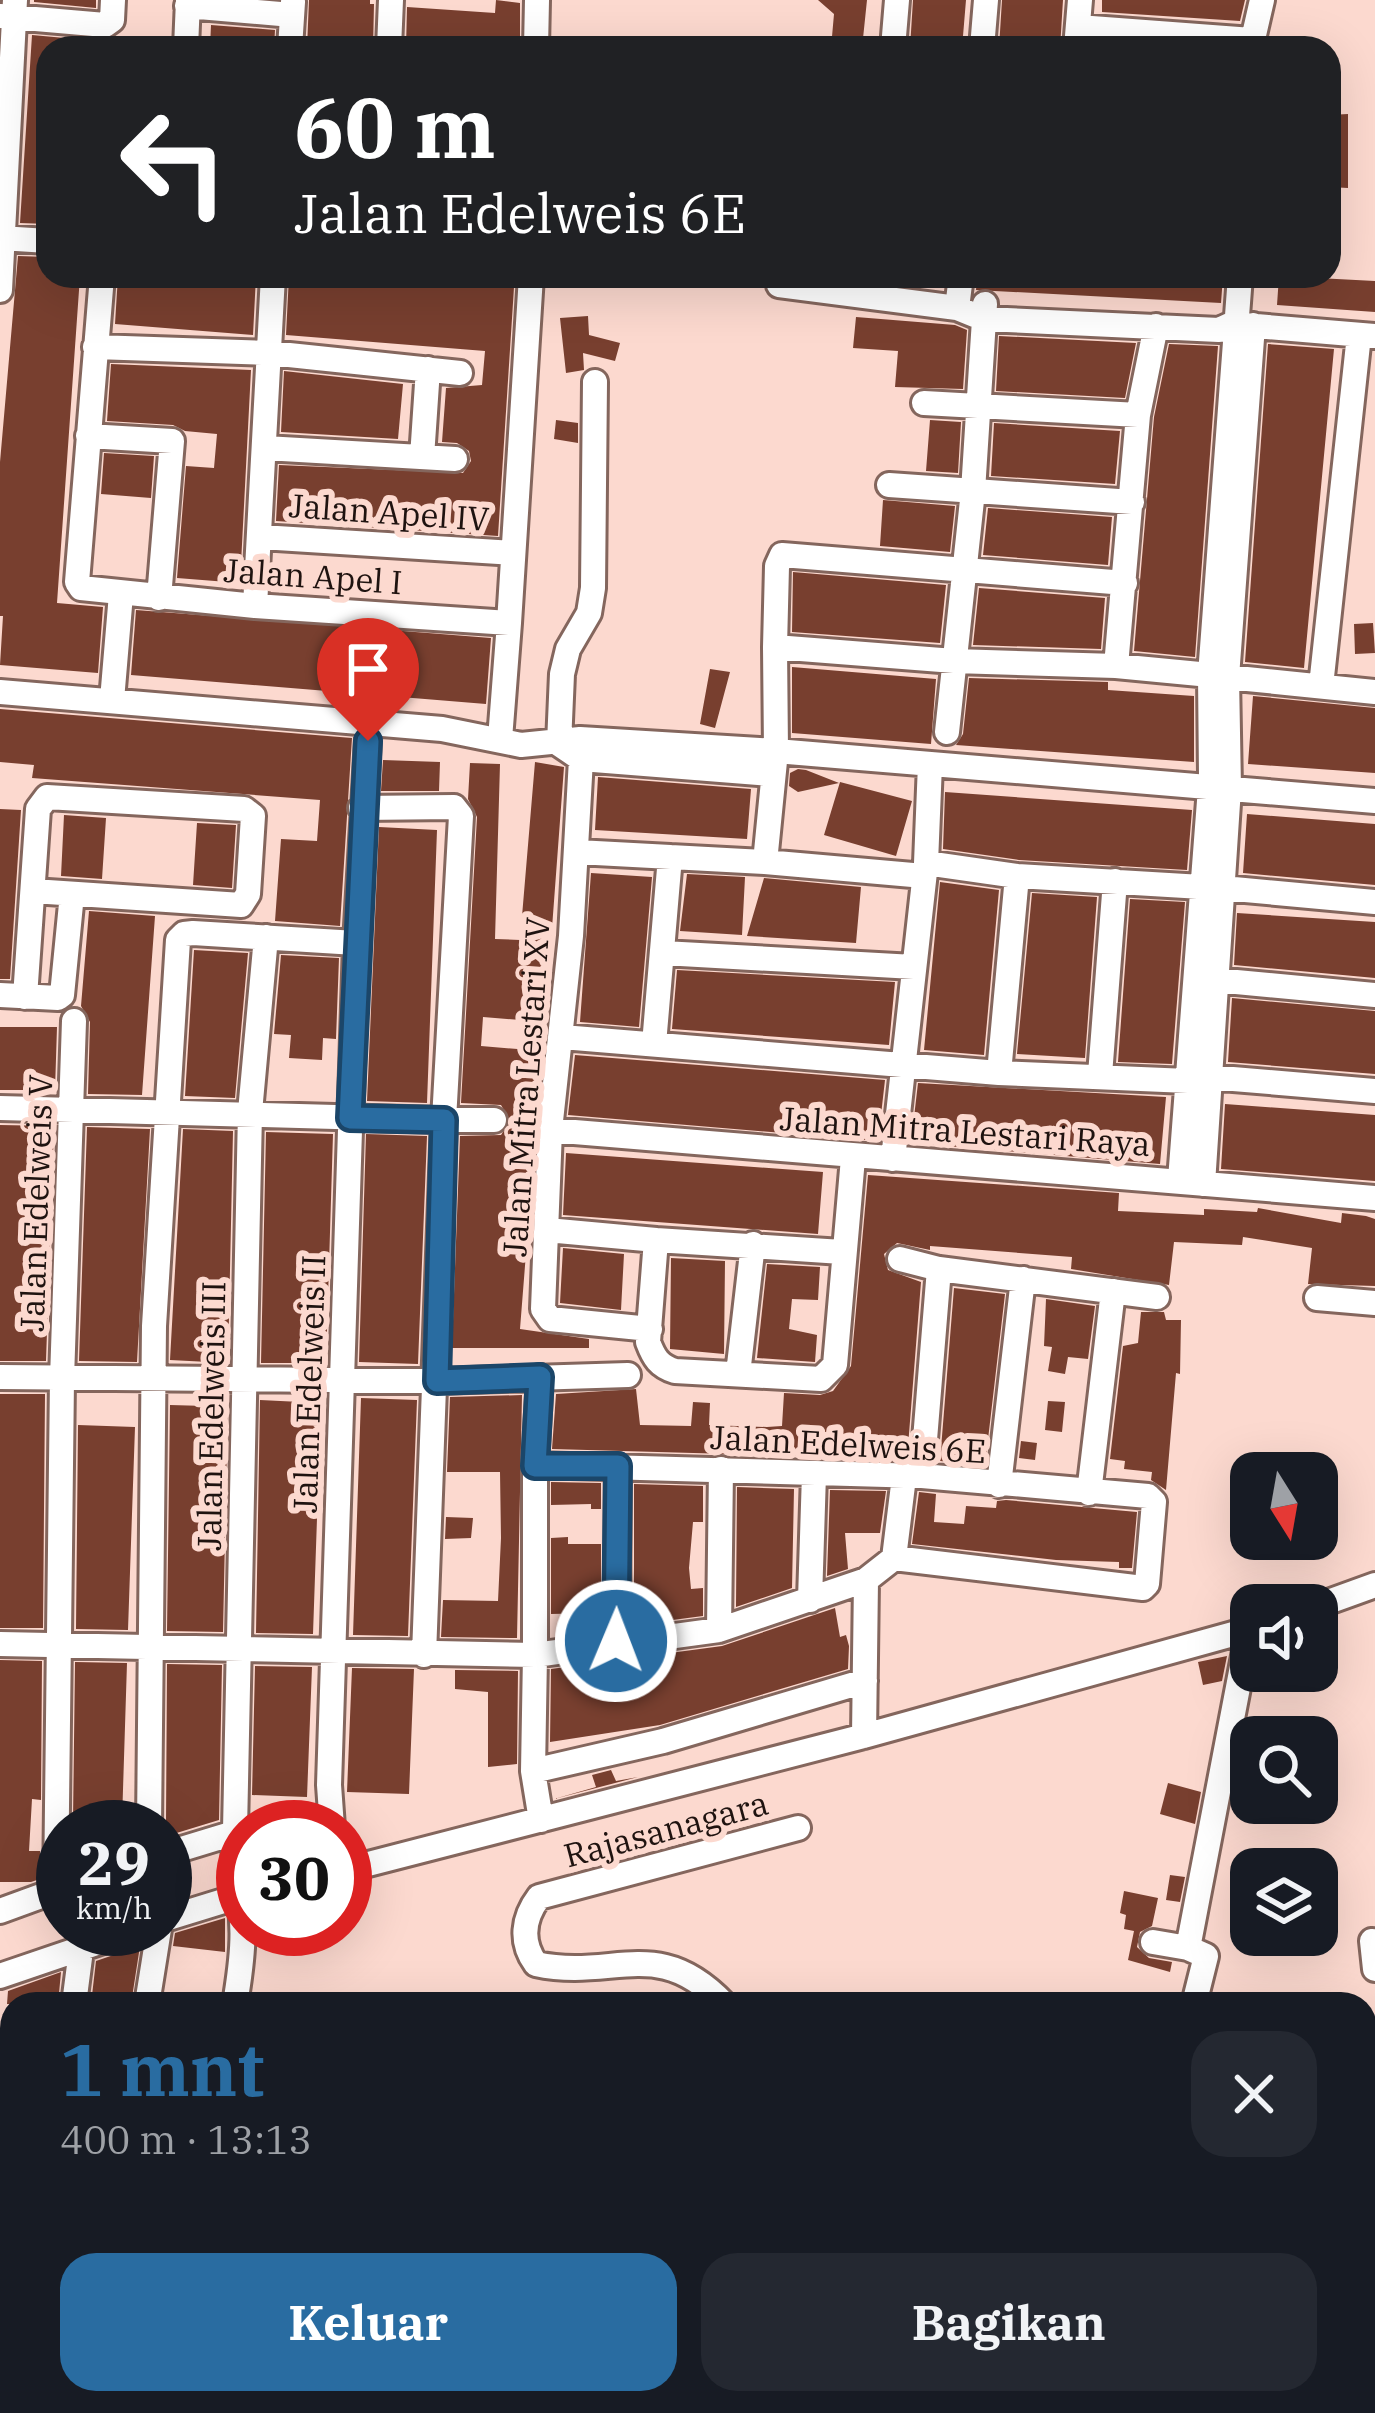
<!DOCTYPE html>
<html lang="id">
<meta charset="utf-8">
<style>
body{margin:0;font-family:"IBM Plex Serif",serif;background:#242831;color:#f1f3f6;height:100vh;display:flex;flex-direction:column;font-size:45px;white-space:nowrap}
*{box-sizing:border-box;margin:0}
p{font-size:39px;color:#9ea1a6}
.icon{flex:none;width:66px;height:66px;fill:none;stroke:currentColor;stroke-width:2;stroke-linecap:round;stroke-linejoin:round}
.map{position:relative;flex:1;overflow:hidden}
.drawer{position:absolute;left:0px;top:1992px;width:1377px;height:423px;display:flex;flex-direction:column;background:#171b24;border-radius:36px 36px 0 0;box-shadow:0 12px 48px #0002}
.drawer>*{flex:none}
.guide{position:absolute;left:36px;top:36px;width:1305px;height:252px;border-radius:36px;box-shadow:0 12px 48px #0002;background:#202124;color:#fff;overflow:hidden}
.needle{width:78px;rotate:169deg}
.fabs{position:absolute;left:1230px;top:1452px;display:grid;gap:24px}
.fabs a{display:grid;place-items:center;width:108px;height:108px;border-radius:24px;background:#171b24;box-shadow:0 12px 48px #0002;font-size:60px}
.speed{position:absolute;left:36px;top:1800px;display:flex;gap:24px;font-size:60px;font-weight:700;text-align:center}
.speed>*{display:grid;place-content:center;width:156px;height:156px;border-radius:50%;background:#171b24;box-shadow:0 12px 48px #0002;line-height:1}
.speed small{font-size:30px;font-weight:400}
.speed .limit{border:18px solid #d22;background:#fff;color:#111}
.pin{position:absolute;display:grid;place-items:center;width:102px;height:102px;color:#fff;margin:-123px -51px;border-radius:50% 50% 50% 0;rotate:-45deg;box-shadow:0 0 12px #0007}
.pin .icon{rotate:45deg}
.me{position:absolute;width:132px;margin:-66px;rotate:1deg;stroke-linejoin:round;filter:drop-shadow(0 0 9px #0008)}
.turn{display:flex;align-items:center;gap:42px;height:252px;padding:0 60px;font-size:54px}
.turn .icon{width:156px;height:156px;stroke-width:2.5}
.turn b{display:block;font-size:84px;line-height:102px}
.round{display:grid;place-items:center;flex:none;width:126px;height:126px;border-radius:36px;background:#242831}
.headline{display:flex;align-items:center;justify-content:space-between;height:204px;padding:0 60px}
h1{font-size:72px;font-weight:700;line-height:90px;color:#296ca1}
.cta{display:flex;gap:24px;margin-top:auto;padding:24px 60px}
.cta a{flex:1;height:138px;border-radius:36px;background:#296ca1;color:#fff;font-size:48px;font-weight:700;line-height:138px;text-align:center}
.cta a+a{background:#242831;color:#f1f3f6}
.map>svg:first-child{display:block}
.building{fill:#783f2f}
.lines{fill:none;stroke-linecap:round;stroke-linejoin:round}
.minor-casing{stroke:#84665d;stroke-width:30}
.minor{stroke:#fff;stroke-width:24}
.route-casing{stroke:#1b4669;stroke-width:30}
.route{stroke:#296ca1;stroke-width:21}
.labels{text-anchor:middle;stroke-width:12;stroke-linejoin:round;paint-order:stroke}
.street-label{font-size:33px;fill:#1f1310;stroke:#fcd9cf}
</style>
<div class="map">
<svg width="1375" height="2413" viewBox="0 0 1375 2413">
<rect width="100%" height="100%" fill="#fcd9cf"/>
<path class="building" d="M34,0H96V8L34,2Z
M309,0H370V4H374L373,48H307Z
M496,0L520,3V48H406L407,7L495,13Z
M818,0H867L862,48H831L834,14Z
M913,0H966L962,48H910Z
M1002,0H1063L1060,48H999Z
M1102,0H1245L1240,21L1102,12Z
M211,25L275,30L274,48H210Z
M32,35L98,41L97,48H48V224L20,223Z
M1348,114V188L1329,187V115Z
M18,256L47,257L45,276H80L57,603L103,607L98,673L0,665L3,616H0V462Z
M118,276H256L253,335L115,324Z
M289,276H386L514,287L498,536L276,521L279,465L463,473L471,461L469,451L457,443L442,442L446,388L482,385L485,351L286,335Z
M977,276H1223L1221,303L976,290Z
M1279,276L1375,281V312L1277,305Z
M588,316L589,335L620,343L615,361L583,353L584,370L566,373L560,318Z
M856,317L955,325L967,330L963,389L895,387L898,351L853,348Z
M999,336L1136,343L1125,398L996,391Z
M1169,344L1218,346L1195,657L1134,651L1154,417Z
M1268,344L1334,349L1304,668L1245,662Z
M111,364L251,370L240,583L177,578L186,466L214,468L217,434L185,431L173,425L107,421Z
M284,371L403,384L398,439L281,432Z
M556,420L578,423V443L554,439Z
M930,420L961,422L958,473L926,471Z
M994,423L1120,431L1115,484L991,476Z
M104,453L154,456L151,498L101,494Z
M883,500L955,506L950,552L880,546Z
M988,508L1112,517L1108,565L983,555Z
M793,572L946,585L940,643L792,632Z
M979,588L1105,598L1101,649L973,645Z
M136,610L491,638L486,704L131,675Z
M1373,623L1375,653L1355,654L1354,624Z
M792,667L936,679L931,744L792,733Z
M710,669L730,672L715,728L700,724Z
M969,678L1108,682V690L1194,696V762L956,745L963,734Z
M1253,696L1375,708V773L1248,764Z
M0,709L352,738L340,926L275,921L281,839L317,841L320,800L32,778L34,765L0,762Z
M383,760L440,762L439,791H381Z
M535,762L564,767L545,1022L483,1017L481,1046L542,1051L520,1329L589,1339V1348H452L460,1136L501,1135L510,1121L501,1105L461,1103L477,817L468,799L470,763L500,764L495,939L520,940Z
M798,769L806,770L839,783L798,792L789,786L790,773Z
M598,777L751,789L747,839L595,830Z
M840,782L912,801L896,856L824,835Z
M945,792L1192,810L1187,870L1019,860L943,849Z
M0,809L21,810L10,979H0Z
M1247,814L1375,824V885L1243,873Z
M64,815L106,818L102,879L61,876Z
M197,823L236,825L232,888L193,885Z
M379,827L437,830L427,1103L367,1101Z
M591,873L652,877L639,1027L580,1022Z
M687,874L745,877L742,935L680,931Z
M764,878L861,887L856,943L747,936Z
M940,882L999,890L984,1055L924,1050Z
M1032,893L1097,897L1085,1058L1017,1054Z
M1130,899L1185,902L1172,1064L1118,1062Z
M89,911L155,916L142,1095L88,1094L90,1022L81,1006Z
M1237,913L1375,922V978L1234,965Z
M194,950L248,953L235,1098L185,1096Z
M281,955L339,958L336,1039L323,1038L322,1060L289,1058L291,1035L274,1034Z
M677,970L895,982L889,1045L672,1029Z
M1232,998L1375,1011V1074L1228,1062Z
M0,1027H57L55,1090H0Z
M575,1055L885,1080L878,1141L568,1115Z
M918,1083L1166,1097L1160,1164L911,1143Z
M1225,1104L1375,1115V1181L1221,1169Z
M0,1125L54,1126L46,1361H0Z
M87,1127L150,1129L137,1362L79,1361Z
M183,1129L233,1131L228,1363L170,1360Z
M266,1132L333,1134L326,1363H261Z
M366,1134L427,1136L418,1364L359,1362Z
M566,1153L823,1172L818,1234L563,1215Z
M868,1175L1119,1193L1118,1211L1204,1215V1209L1257,1212L1258,1208L1341,1223L1342,1213L1366,1216L1375,1219V1286L1308,1284L1312,1248L1243,1237L1242,1245L1174,1242L1169,1285L1071,1269L1072,1257L930,1246V1250L897,1243L884,1254L888,1270L921,1282L907,1459L552,1449L556,1394L636,1389L640,1425L691,1426L693,1402L710,1403L709,1425L767,1427L782,1426L784,1393L820,1395L833,1391L851,1366Z
M563,1248L624,1254L621,1310L560,1303Z
M671,1258L725,1261L724,1354L670,1349Z
M767,1264L820,1267L818,1300L792,1299L789,1329L817,1335L815,1362L757,1358Z
M954,1288L1005,1294L985,1465L940,1461Z
M1046,1299L1095,1306L1088,1359L1068,1357L1065,1374L1048,1371L1052,1347L1044,1346Z
M1141,1312H1164L1166,1320H1181L1180,1374L1176,1373L1166,1490L1151,1480L1152,1472L1124,1469L1125,1461L1110,1459L1123,1346L1138,1343Z
M0,1394H45L43,1628H0Z
M207,1395L228,1396L223,1632L167,1631L170,1405L206,1406Z
M522,1395L517,1638L441,1637L443,1600L498,1601L501,1538L500,1472H447L450,1397Z
M361,1398L417,1400L408,1636L353,1635Z
M260,1400L321,1403L313,1634L256,1633Z
M1048,1401L1065,1402L1062,1432L1045,1430Z
M78,1425L135,1427L128,1630L76,1629Z
M1021,1441L1037,1443L1035,1460L1019,1458Z
M551,1482L601,1483V1509H591V1504L551,1505Z
M634,1484L703,1486V1522H693L689,1568L691,1589L703,1588V1616L634,1625Z
M737,1487L794,1489L792,1588L736,1607Z
M830,1490L886,1491L880,1533H845L848,1569L827,1576Z
M919,1492L936,1494L934,1522L964,1524L966,1506L996,1508L997,1501L1006,1500L1137,1512L1132,1568H1119V1562L1056,1560L912,1544Z
M446,1517L473,1518L471,1538L445,1539Z
M568,1537V1544H601V1629L590,1631L591,1613L551,1614V1538Z
M835,1608L840,1637L846,1635L849,1646L848,1669L660,1725L550,1742L551,1669L722,1646Z
M1227,1656L1222,1681L1203,1685L1198,1662Z
M0,1660L42,1661L41,1800L32,1799L29,1851H40V1879L31,1882H0Z
M75,1662L127,1663L122,1821H73Z
M167,1664L222,1665L219,1820L170,1835V1825L166,1824Z
M255,1666L312,1667L307,1797L252,1795Z
M352,1668L414,1669L409,1794L347,1792Z
M455,1670L518,1671L517,1764L488,1767V1692L455,1689Z
M611,1770L616,1781L638,1777L554,1799L596,1787L592,1775Z
M1168,1783L1201,1792L1195,1824L1160,1814Z
M1170,1875L1185,1877L1180,1902L1166,1900Z
M1124,1891L1158,1898L1152,1926L1140,1932L1137,1947L1149,1958L1172,1962L1170,1972L1128,1960L1134,1931L1124,1929L1126,1915L1120,1913Z
M225,1918V1952L173,1946L175,1933Z
M140,1946L131,2004H91L96,1961Z
M61,1972L58,2004H7L8,1991Z"/>
<g class="lines">
<defs>
<path id="minor" d="M187,6L292,15
M0,16L105,25L112,20L113,0
M1078,27L1252,40
M186,48L188,0
M290,48L293,2
M389,48L391,0
M536,48L537,0
M893,48L897,0
M982,48L986,0
M1076,48L1080,0
M1251,48L1262,0
M0,238L48,241
M102,276L77,582L81,588L255,606L509,623L531,276
M779,285L957,308L984,319L1219,330L1232,324L1375,336
M0,290L15,0
M957,308L961,276
M95,347L270,353L460,373
M595,382L593,588L589,613L568,649L562,674L559,744L581,759L772,774
M924,403L1138,415
M88,436L172,441L159,598
M265,448L455,459
M422,457L428,369
M889,485L1132,502
M261,537L513,553
M255,606L273,276
M775,647L777,566L782,555L1125,583
M1116,666L1138,415L1156,326
M1227,677L1375,692
M1321,686L1359,335
M0,692L442,729L521,745L580,739L776,751L1375,801
M112,700L121,594
M947,732L973,491L985,304
M500,739L509,623
M581,759L571,936L550,1130L543,1309L550,1319L650,1329
M361,808L454,807L461,816L444,1120H494
M577,852L765,862L776,751L775,647L954,661L1116,666L1210,675
M765,862L924,876
M926,863L1017,876L1202,887
M1223,888L1375,902
M663,953L914,967
M1215,980L1375,995
M0,995L58,998L62,995L72,894
M25,997L38,809L47,797L244,809L253,816L248,894L241,905L33,891
M562,1037L999,1073L1188,1081
M654,1044L670,857
M999,1073L1017,876
M1100,1075L1115,881
M1209,1077L1375,1091
M0,1108L444,1120L424,1655
M550,1130L1375,1198
M893,1159L926,863L930,764
M1180,1180L1211,775L1210,675L1240,276
M1203,1184L1229,788L1227,677L1253,325
M547,1230L656,1240
M842,1252L656,1240L648,1342C654,1358 659,1366 675,1371L821,1379L835,1365L853,1158
M900,1259L939,1269L1157,1297
M1317,1298L1375,1303
M738,1374L753,1244
M0,1377L437,1381L628,1375
M535,1465L922,1476L1148,1496L1154,1502L1147,1584L1143,1588L894,1558L866,1580
M922,1476L939,1269
M999,1485L1023,1279
M1089,1493L1113,1291
M894,1558L904,1477
M810,1600L814,1474
M1317,1606L1375,1585
M719,1630L721,1469
M617,1641L618,1466
M0,1644L535,1655V1465L540,1377
M533,1771L663,1741L865,1681
M541,1820L533,1771L535,1655L719,1630L866,1580L864,1736
M149,1827L154,1326L178,940L184,934L193,933L356,943
M332,1827L329,1785L356,943L369,722
M165,1854L234,1833
M345,1870L864,1736L1251,1629
M56,1891L62,1379L74,1021
M0,1911L63,1888
M165,1919L243,1895
M1372,1941L1375,1969
M1153,1942L1188,1948
M0,1976L138,1929
M74,2004L81,1950
M147,2004L159,1929
M235,2004C242,1962 248,1918 234,1878L250,1112L266,937
M724,2004C657,1934 614,1981 536,1964C520,1942 523,1918 539,1897L798,1828
M1194,2004L1206,1956L1188,1948L1249,1630
M1365,2100H1375
M0,2162L12,2160
M1365,2206L1375,2205
M0,2272L12,2274
M0,2350L12,2352
M1365,2382H1375
M778,2403V2413
M1200,2403L1201,2413
M280,2413L281,2403
M359,2413L360,2403
M433,2413L434,2403"/>
</defs>
<use href="#minor" class="minor-casing"/>
<use href="#minor" class="minor"/>
</g>
<g class="lines">
<defs>
<path id="route" d="M368,741L350,1118L444,1120L437,1381L540,1377L535,1466H618L616,1641"/>
</defs>
<use href="#route" class="route-casing"/>
<use href="#route" class="route"/>
</g>
<g class="labels">
<g class="street-label">
<text transform="translate(389 512) rotate(4)" y="12">Jalan Apel IV</text>
<text transform="translate(313 576) rotate(4)" y="12">Jalan Apel I</text>
<text transform="translate(526 1087) rotate(-86)" y="12">Jalan Mitra Lestari XV</text>
<text transform="translate(965 1131) rotate(4)" y="12">Jalan Mitra Lestari Raya</text>
<text transform="translate(36 1203) rotate(-88)" y="12">Jalan Edelweis V</text>
<text transform="translate(309 1384) rotate(-88)" y="12">Jalan Edelweis II</text>
<text transform="translate(211 1416) rotate(-89)" y="12">Jalan Edelweis III</text>
<text transform="translate(848 1444) rotate(3)" y="12">Jalan Edelweis 6E</text>
<text transform="translate(666 1829) rotate(-15)" y="12">Rajasanagara</text>
</g>
</g>
</svg>
<div class="fabs">
<a><svg class="needle" viewBox="-14 -14 28 28"><path d="M0-13l5 13h-10z" fill="#e53935"/><path d="M0 13l5-13h-10z" fill="#9ea1a6"/></svg></a>
<a><svg class="icon" aria-label="sound" viewBox="0 0 24 24"><path d="M4 9h4l5-4v14l-5-4H4zM17 9q2 3 0 6"/></svg></a>
<a><svg class="icon" aria-label="search" viewBox="0 0 24 24"><circle cx="10" cy="10" r="6"/><path d="M15 15l6 6"/></svg></a>
<a><svg class="icon" aria-label="layers" viewBox="0 0 24 24"><path d="M12 4l9 5-9 5-9-5zM3 14l9 5 9-5"/></svg></a>
</div>
<div class="speed"><div>29<small>km/h</small></div><div class="limit">30</div></div>
<div class="pin" style="left:368px;top:741px;background:#d93025"><svg class="icon" aria-label="arrive" viewBox="0 0 24 24"><path d="M6 21V4h12l-3 4 3 4H6"/></svg></div>
<svg class="me" style="left:616px;top:1641px" viewBox="-20 -20 40 40"><circle r="17" fill="#296ca1" stroke="#fff" stroke-width="3"/><path d="M0-11L8 9 0 5-8 9z" fill="#fff"/></svg>
<div class="guide">
<div class="turn"><svg class="icon" aria-label="left" viewBox="0 0 24 24"><path d="M17 20v-9H6M10 6l-5 5 5 5"/></svg><div><b>60 m</b>Jalan Edelweis 6E</div></div>
</div>
<section class="drawer">
<div class="headline"><div><h1>1 mnt</h1><p>400 m · 13:13</p></div><a class="round"><svg class="icon" aria-label="close" viewBox="0 0 24 24"><path d="M6 6l12 12M18 6L6 18"/></svg></a></div>
<div class="cta"><a>Keluar</a><a>Bagikan</a></div>
</section>
</div>
